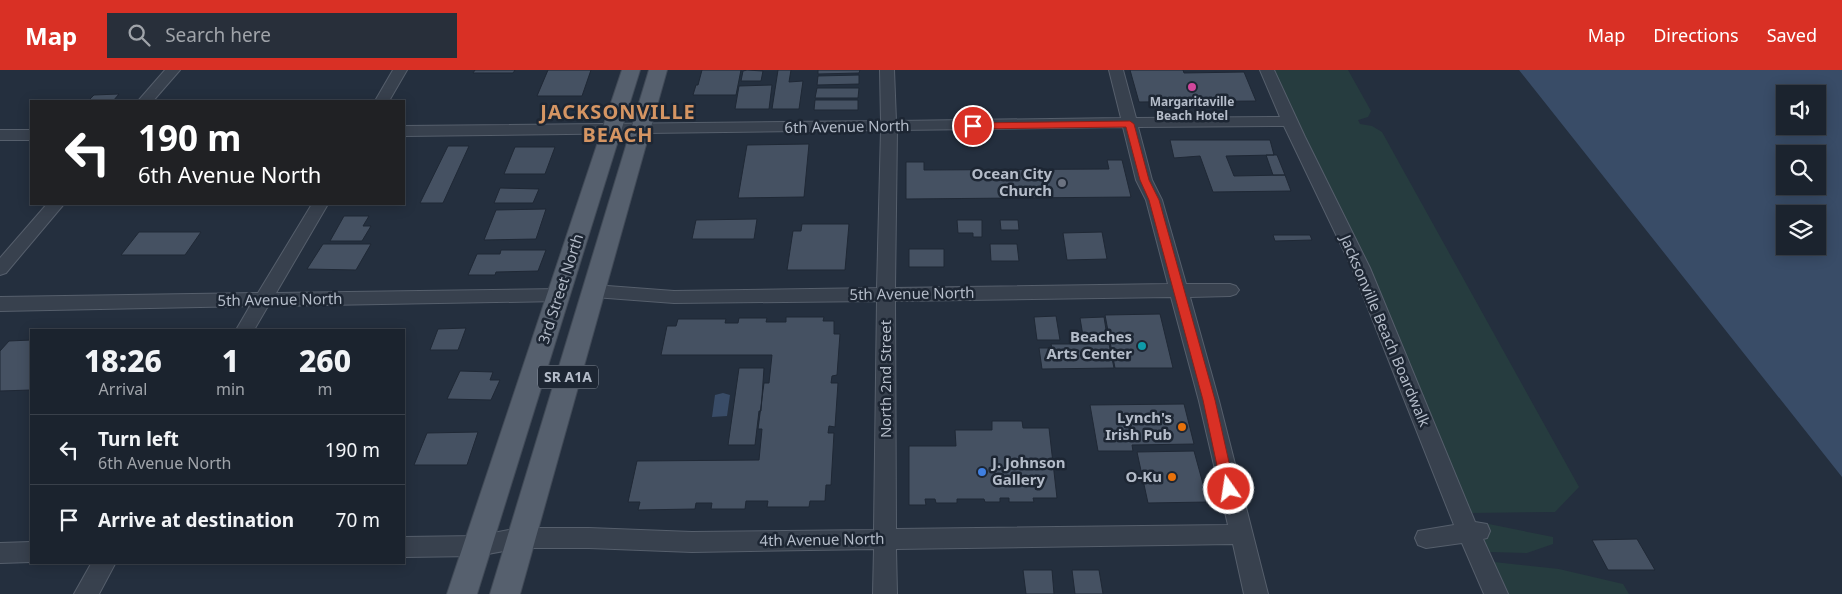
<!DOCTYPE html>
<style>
body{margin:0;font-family:"Noto Sans",sans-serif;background:#282f3a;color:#f1f3f6;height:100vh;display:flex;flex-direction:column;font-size:19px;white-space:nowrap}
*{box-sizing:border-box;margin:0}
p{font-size:16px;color:#a0a4aa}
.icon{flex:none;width:28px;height:28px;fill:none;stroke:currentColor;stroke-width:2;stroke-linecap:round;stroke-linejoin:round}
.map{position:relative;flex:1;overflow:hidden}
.drawer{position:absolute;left:30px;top:259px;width:375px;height:235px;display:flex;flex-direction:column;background:#1b232e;border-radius:0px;box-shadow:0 2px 12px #0003,0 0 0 1px #39404a}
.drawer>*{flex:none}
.hud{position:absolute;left:30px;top:30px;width:375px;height:105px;border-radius:0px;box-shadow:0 2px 12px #0003,0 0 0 1px #39404a;background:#202124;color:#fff;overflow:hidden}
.controls{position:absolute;left:1776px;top:15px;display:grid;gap:10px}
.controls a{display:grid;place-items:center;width:50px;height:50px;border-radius:0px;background:#1b232e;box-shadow:0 2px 12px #0003,0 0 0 1px #39404a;font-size:25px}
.pin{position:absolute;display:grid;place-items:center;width:42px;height:42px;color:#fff;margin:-21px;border:2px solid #fff;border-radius:50%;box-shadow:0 1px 5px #0007}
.me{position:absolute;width:55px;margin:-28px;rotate:347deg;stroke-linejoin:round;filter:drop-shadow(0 0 4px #0008)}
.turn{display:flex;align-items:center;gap:18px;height:105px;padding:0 25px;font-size:22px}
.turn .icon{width:65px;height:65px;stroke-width:2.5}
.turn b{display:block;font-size:35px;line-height:42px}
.eta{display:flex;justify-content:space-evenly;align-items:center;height:85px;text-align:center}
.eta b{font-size:30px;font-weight:800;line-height:35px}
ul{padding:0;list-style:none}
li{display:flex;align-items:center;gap:15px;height:70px;padding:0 25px;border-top:1px solid #39404a}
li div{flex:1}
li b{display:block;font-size:19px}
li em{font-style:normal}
header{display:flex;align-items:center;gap:30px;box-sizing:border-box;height:70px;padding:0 25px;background:#d93025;color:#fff}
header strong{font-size:24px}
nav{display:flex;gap:28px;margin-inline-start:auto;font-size:18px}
.search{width:350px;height:45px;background:#282f3a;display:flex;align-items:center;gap:12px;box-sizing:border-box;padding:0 18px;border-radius:0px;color:#a0a4aa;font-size:19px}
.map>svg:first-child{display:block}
.green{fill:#263c3f}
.water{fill:#394c67;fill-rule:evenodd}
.building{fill:#455162;stroke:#1f2835}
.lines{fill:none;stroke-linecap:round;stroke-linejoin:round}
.minor-casing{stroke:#565f6c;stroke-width:2}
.major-casing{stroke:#414a57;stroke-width:2}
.minor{fill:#38414e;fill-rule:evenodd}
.major{fill:#56606e;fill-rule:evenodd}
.route{fill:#d93025;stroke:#8d1f18}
.hotel-dot{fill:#d1479c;stroke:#1d2633;stroke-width:2}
.worship-dot{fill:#6b7280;stroke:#1d2633;stroke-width:2}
.culture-dot{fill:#0f9aa8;stroke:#1d2633;stroke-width:2}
.food-dot{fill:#e8710a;stroke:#1d2633;stroke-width:2}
.shop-dot{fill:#3f7fe0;stroke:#1d2633;stroke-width:2}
.labels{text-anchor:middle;stroke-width:5;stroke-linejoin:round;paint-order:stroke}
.far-poi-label{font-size:12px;font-weight:bold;fill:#b4bcc9;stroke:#1d2633}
.shield{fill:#1d2633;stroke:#878f9c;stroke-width:1}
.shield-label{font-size:14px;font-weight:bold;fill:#b4bcc9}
.street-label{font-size:15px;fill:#b4bcc9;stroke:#1d2633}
.poi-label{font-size:15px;font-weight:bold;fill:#b4bcc9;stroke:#1d2633;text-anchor:end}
.district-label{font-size:20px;font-weight:bold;letter-spacing:1px;fill:#d59563;stroke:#1d2633}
</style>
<header>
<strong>Map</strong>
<div class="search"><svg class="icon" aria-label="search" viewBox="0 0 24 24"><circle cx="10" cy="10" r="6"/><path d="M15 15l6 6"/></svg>Search here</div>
<nav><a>Map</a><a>Directions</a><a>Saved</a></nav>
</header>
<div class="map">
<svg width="1842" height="524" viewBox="0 0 1842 524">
<rect width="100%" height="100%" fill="#242f3e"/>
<path class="green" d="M1272,0H1348L1371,41L1368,47L1358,50L1360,54L1372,56L1382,62L1579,417L1555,442L1471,443Z
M1474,451L1553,467V474L1527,483L1490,482Z
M1494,492L1559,499L1623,514L1629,524H1509Z"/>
<path class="water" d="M1519,0H1842V407ZM1785,24H1818V56H1785ZM1785,84H1818V116H1785ZM1785,144H1818V176H1785Z
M723,323L730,325L727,346L712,347L715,325Z"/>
<path class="building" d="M475,0H515L513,3H473Z
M548,0H591L582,26H537Z
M702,0H741L736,25H693L696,15H698Z
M747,0L763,1L761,11H741L743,1Z
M778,0H791L789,12L803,11L799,39H772Z
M818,0H860L859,3L818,4Z
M1130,0H1183L1184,3L1244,2L1256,31L1139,32Z
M859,5V14L817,15L818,6Z
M772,15L769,39H735L739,16Z
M817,18H859L858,28H815Z
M119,24L113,31H88L94,25Z
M815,30H858V40H814Z
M1170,70H1270L1274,85L1226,86L1234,106L1285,105L1291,121L1213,122L1200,86L1174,88Z
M809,74L804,127L738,128L747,75Z
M448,76H469L443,133H420Z
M515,77H555L545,104H504Z
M1266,85H1277L1285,105H1273Z
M1107,90H1122L1131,127L906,129V92H924V100L1109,99Z
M500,118L539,119L533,133H494Z
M546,139L536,169L484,170L496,140Z
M344,146H369L363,156H371L362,171H330Z
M757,149L754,169H692L696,150Z
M957,150H982V167H973V163H958Z
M1000,150H1018L1019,160H1001Z
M802,154H849L845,200H787L793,161H801Z
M139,162H201L185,185H121Z
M1102,162L1107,189L1067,190L1063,163Z
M1273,165H1310L1312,170L1275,171Z
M323,174H371L356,200L307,199Z
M990,174H1017L1019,191H991Z
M909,179H944V197H909Z
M501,180H546L538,201L496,202L495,205H468L477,184H500Z
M1160,244L1173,298H1115L1105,245Z
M1056,246L1060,270H1037L1034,247Z
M786,247H824L823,251H834V264H840L837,305L832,306L831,313H838L835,357L829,356L828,363H834L831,415H826L825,431H810L809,437H767L768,431H746L745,439H711L712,433H696L695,439L638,440L640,432H628L637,391L759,390L762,359H758L764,313H769L772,285H661L667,256H676L678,249H726L725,253H738L739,248H767L766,252H786Z
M1104,247L1107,266H1083L1080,248Z
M466,258L458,280H430L438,259Z
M31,270V320L0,321V281L9,271Z
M1051,274H1109L1114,298L1042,299L1039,278H1052Z
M739,298H764L761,341H759L755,375H728Z
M460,301L493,302L490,310H500L491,330L447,329Z
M1184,334L1194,374L1132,375L1133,381H1098L1090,335Z
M992,351H1022L1023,358H1049L1057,428H1033L1034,432H1009V428H1000V432H985L984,429H957V433H936L935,429H925L926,435H909V376H956L955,360H992Z
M478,362L467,395H414L427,363Z
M1194,381L1208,432L1148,433L1137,382Z
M1637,469L1655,500H1608L1592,470Z
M1023,500H1052L1054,524H1026Z
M1072,500H1099L1103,524H1075Z"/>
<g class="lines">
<defs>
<path id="minor" d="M165,0H180L153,31H138Z
M393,0H407L389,31H375Z
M880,0H894L896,51L1121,48L1109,0H1123L1136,48L1280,47L1260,0H1274L1305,67L1370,198L1475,452L1487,454L1490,461L1487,468L1483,469L1508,524H1484L1462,473L1426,478L1418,475L1415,468L1418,461L1454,455L1352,198L1284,56L1138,57L1152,110L1162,130L1186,214H1230L1236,216L1239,220L1236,224L1230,226L1190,227L1219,331L1268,524H1244L1233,474L896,479L897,524H873L874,479L692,482L589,478H520L477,486L404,487V467L477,466L520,458H589L692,462L874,460L877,231L674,233L594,227L588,225L585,221L588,217L594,215L674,221L877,218L881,60L404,66V56L881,51ZM1123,57L1136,110L1146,130L1168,214L895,218L897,60ZM1171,227L1199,331L1228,455L896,459L895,231Z
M0,60H31V70H0Z
M47,134H64L6,203L0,205V188Z
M312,134H328L276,223L560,219L566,220L569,225L566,230L560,231L268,236L254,260H236L250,236L0,241V227L258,223Z
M31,472V492L0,493V473Z
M92,492H116L99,524H74Z"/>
<path id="major" d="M622,0H640L477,524H447Z
M649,0H667L520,524H490Z"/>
</defs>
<use href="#minor" class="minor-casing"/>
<use href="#major" class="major-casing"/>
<use href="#minor" class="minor"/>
<use href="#major" class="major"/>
</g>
<path class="route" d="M1130,51L1134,54L1149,110L1159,130L1215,330L1235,419L1233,423L1229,424L1224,423L1222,419L1203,330L1149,130L1140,110L1126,57L973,59L968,56L973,53Z"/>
<circle class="hotel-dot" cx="1192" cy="17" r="5"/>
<circle class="worship-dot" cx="1062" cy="113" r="5"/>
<circle class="culture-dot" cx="1142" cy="276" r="5"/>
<g class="food-dot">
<circle cx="1182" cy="357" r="5"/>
<circle cx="1172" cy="407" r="5"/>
</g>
<circle class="shop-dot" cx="982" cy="402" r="5"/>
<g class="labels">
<g class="far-poi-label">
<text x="1192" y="36">Margaritaville<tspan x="1192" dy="14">Beach Hotel</tspan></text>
</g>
<rect class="shield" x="538" y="295.5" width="60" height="23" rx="4"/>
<g class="shield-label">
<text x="568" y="312">SR A1A</text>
</g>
<g class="street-label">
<text transform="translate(847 57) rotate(-1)" y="5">6th Avenue North</text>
<text transform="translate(561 219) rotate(-72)" y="5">3rd Street North</text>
<text transform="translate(912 224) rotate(-1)" y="5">5th Avenue North</text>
<text transform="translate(280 230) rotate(-1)" y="5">5th Avenue North</text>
<text transform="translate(1385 261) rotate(67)" y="5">Jacksonville Beach Boardwalk</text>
<text transform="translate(886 309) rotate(-90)" y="5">North 2nd Street</text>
<text transform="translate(822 470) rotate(-1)" y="5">4th Avenue North</text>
</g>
<g class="poi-label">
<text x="1052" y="109">Ocean City<tspan x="1052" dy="17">Church</tspan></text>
<text x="1132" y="272">Beaches<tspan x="1132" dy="17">Arts Center</tspan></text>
<text x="1172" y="353">Lynch's<tspan x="1172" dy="17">Irish Pub</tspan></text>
<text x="992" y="398" text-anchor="start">J. Johnson<tspan x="992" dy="17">Gallery</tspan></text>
<text x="1162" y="412">O-Ku</text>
</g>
<g class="district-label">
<text x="618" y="49">JACKSONVILLE<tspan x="618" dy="23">BEACH</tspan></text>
</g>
</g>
</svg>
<div class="controls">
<a><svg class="icon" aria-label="sound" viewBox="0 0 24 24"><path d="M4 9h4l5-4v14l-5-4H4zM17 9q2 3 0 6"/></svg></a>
<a><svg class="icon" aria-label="search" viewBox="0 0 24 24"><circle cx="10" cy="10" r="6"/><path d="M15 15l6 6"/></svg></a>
<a><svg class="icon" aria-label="layers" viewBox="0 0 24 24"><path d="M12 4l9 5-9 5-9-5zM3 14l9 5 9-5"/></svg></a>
</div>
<div class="pin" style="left:973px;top:56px;background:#d93025"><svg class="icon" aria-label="arrive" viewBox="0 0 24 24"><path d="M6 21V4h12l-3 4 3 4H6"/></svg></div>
<svg class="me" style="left:1229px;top:419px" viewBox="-20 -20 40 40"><circle r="17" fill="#d93025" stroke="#fff" stroke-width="3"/><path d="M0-11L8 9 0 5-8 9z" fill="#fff"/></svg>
<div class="hud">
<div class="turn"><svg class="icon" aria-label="left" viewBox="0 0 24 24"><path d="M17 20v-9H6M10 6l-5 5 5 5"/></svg><div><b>190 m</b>6th Avenue North</div></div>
</div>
<section class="drawer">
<div class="eta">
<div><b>18:26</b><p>Arrival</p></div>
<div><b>1</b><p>min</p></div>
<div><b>260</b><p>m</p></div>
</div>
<ul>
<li><svg class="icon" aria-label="left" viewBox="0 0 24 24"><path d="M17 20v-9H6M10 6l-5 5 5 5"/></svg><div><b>Turn left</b><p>6th Avenue North</p></div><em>190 m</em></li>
<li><svg class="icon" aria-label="arrive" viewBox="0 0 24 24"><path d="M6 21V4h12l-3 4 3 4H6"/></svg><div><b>Arrive at destination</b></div><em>70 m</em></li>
</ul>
</section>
</div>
